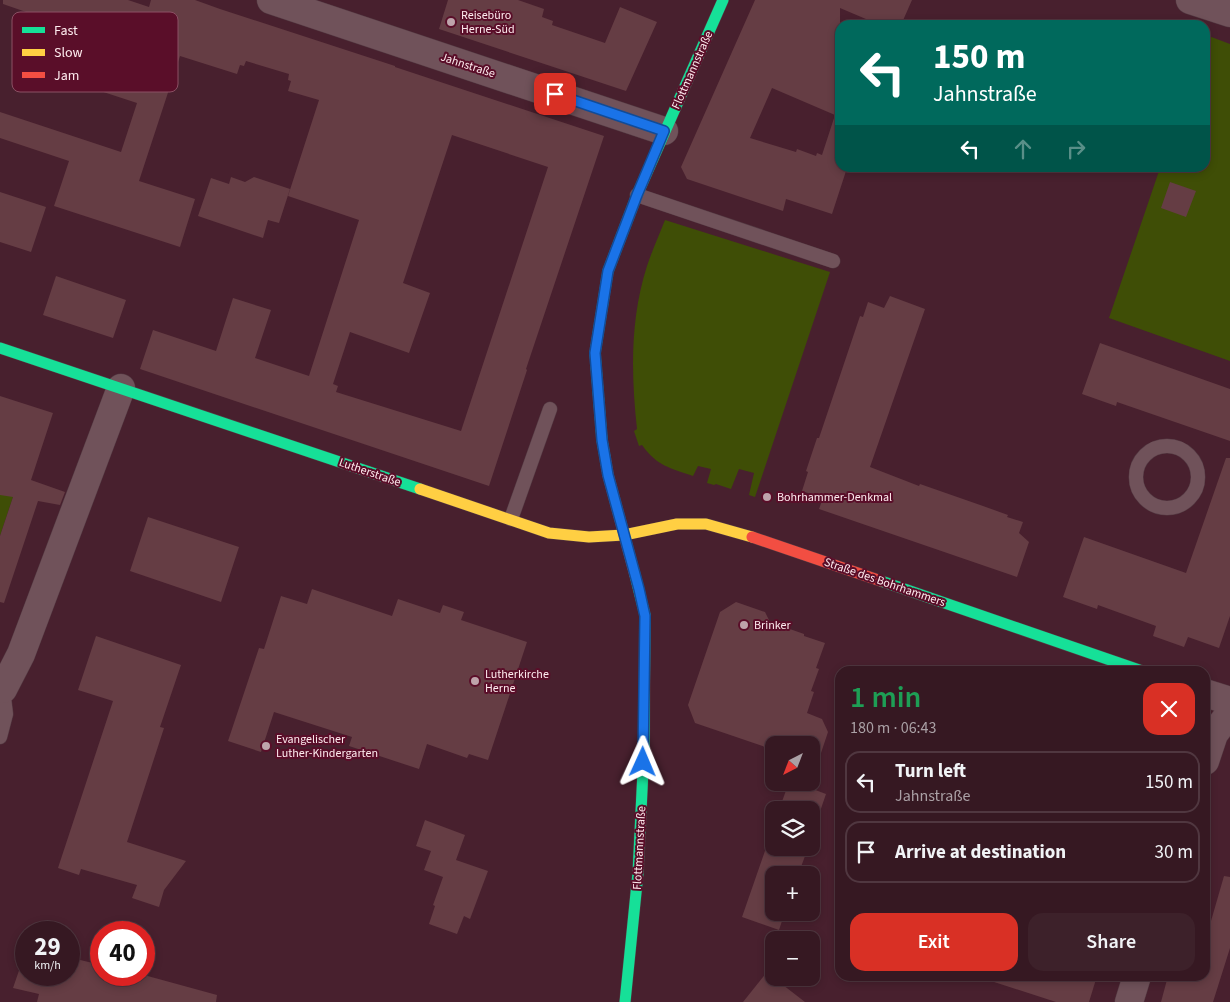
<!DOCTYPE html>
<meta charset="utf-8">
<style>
body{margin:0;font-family:"Source Sans 3",sans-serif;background:#3d212a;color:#f1f3f6;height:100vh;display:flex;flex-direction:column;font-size:19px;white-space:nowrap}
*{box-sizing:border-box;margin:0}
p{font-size:16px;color:#aaa0a5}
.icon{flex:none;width:28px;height:28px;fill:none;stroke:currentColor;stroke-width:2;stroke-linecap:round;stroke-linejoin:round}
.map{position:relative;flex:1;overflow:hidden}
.side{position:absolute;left:835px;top:666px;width:375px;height:315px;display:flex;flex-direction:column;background:#361822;border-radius:15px;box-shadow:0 2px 8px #0003,0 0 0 1px #503740}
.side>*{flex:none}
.hud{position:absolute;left:835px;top:20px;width:375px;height:152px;border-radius:15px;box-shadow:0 2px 8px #0003,0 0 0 1px #503740;background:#00695c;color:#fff;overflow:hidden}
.needle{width:32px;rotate:222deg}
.tools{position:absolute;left:765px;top:736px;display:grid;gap:10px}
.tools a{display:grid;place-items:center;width:55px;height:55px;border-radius:10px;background:#361822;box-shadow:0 2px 8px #0003,0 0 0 1px #503740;font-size:25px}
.speed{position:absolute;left:15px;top:921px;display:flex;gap:10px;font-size:25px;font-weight:700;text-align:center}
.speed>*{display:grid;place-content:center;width:65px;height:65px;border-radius:50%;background:#361822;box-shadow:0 2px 8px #0003,0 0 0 1px #503740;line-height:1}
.speed small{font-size:12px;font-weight:400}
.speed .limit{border:8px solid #d22;background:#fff;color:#111}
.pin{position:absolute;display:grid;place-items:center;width:42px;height:42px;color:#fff;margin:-21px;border-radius:10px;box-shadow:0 2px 8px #0006}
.me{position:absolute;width:55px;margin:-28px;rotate:1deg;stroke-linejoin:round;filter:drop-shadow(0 0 4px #0008)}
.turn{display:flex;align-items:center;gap:18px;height:105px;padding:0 15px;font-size:22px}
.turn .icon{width:65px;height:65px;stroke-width:2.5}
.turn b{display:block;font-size:35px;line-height:42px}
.lanes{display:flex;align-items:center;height:48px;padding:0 15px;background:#0003;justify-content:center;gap:25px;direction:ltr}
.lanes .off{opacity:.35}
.round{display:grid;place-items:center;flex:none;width:52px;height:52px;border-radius:15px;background:#3d212a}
.head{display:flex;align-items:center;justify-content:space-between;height:85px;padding:0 15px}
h1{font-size:30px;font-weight:600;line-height:38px;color:#1e9e55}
.primary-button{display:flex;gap:10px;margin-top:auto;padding:10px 15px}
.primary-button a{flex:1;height:58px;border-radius:15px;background:#d93025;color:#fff;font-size:20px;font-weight:600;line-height:58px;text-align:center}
.primary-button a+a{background:#3d212a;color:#f1f3f6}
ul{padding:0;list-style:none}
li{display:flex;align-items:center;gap:15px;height:62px;margin:0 10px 8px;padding:0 5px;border:2px solid #503740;border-radius:15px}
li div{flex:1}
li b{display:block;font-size:19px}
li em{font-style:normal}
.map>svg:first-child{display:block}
.green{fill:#3f4e06}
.building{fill:#653d44;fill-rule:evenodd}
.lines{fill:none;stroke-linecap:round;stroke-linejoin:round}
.lane-casing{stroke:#543a43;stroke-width:15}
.street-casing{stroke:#543a43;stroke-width:29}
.fast-casing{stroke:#543a43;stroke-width:12}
.slow-casing{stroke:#543a43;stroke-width:12}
.jam-casing{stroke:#543a43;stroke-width:12}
.lane{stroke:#70525a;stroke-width:14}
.street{stroke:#70525a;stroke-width:28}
.fast{stroke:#16e098;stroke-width:11}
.slow{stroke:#ffcf43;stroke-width:11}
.jam{stroke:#f24e42;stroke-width:11}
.route-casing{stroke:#114b97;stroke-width:12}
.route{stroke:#1a73e8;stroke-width:9}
.poi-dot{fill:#bea4ab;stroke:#5a0e29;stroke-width:2}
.labels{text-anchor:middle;stroke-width:4;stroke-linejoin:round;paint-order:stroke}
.poi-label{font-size:12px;fill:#feebee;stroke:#5a0e29;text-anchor:start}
.street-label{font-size:12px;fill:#feebee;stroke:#5a0e29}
.key{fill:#5a0e29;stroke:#8b5064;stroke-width:1}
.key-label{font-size:14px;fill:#feebee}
</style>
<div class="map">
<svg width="1230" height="1002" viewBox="0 0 1230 1002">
<rect width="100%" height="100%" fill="#48202e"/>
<path class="green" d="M1206,35L1230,44V361L1109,318L1160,168H1205Z
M665,220L830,272L755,497L749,495L754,473L739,469L731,489L716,484L714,485L707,483L711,469L698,466L693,476C670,468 657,466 642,445L639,446L634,431L637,429C631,374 630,319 647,266C652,251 659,235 665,220Z
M0,457L20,476L0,536Z"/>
<path class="building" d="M3,0H128L149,7L151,0H195L220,9L395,66V67L604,136L526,369L527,370L489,486L140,369L153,330L216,351L233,298L271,310L255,358L309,376L359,220L288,196L319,100L288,91L291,81L288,80L289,74L246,61L244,66L240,65L237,74L180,56L139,181L195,199L180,247L54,206L69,161L0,138V112L121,152L137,103L33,69L49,20L3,4ZM452,135L548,167L461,431L336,392L338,386L333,384L350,332L409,353L430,293L403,283Z
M448,0H518L544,9L542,17L553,21L552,25L605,43L620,7L657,22L626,91L439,29Z
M755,0H912L901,25H880L840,8V168H847L832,214L786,199L783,211L687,179L681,167ZM772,88L835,115L822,155L817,153L816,156L797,149L796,152L750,138Z
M231,177L245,182L254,177L290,189L279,223L268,220L263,238L198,216L211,178L229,184Z
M1170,182L1196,191L1186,217L1161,208Z
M0,192L46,207L31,252L0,242Z
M56,276L126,300L113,338L43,315Z
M890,296L925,309L870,467L919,486L920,484L983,506L1008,515L1007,517L1023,522L1019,533L1029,542L1017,577L819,509L823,498L802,491L808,472L806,471L817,438H819L860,316L863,317L868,302L884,308Z
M1100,343L1230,389V441L1117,402L1116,406L1082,394Z
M0,396L53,413L31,480L65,492L60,505L38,501L4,603L0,602V536L13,497L0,495Z
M1226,458H1230V616L1219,648L1188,637L1184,647L1153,636L1156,626L1098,605L1097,609L1063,597L1084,537L1186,573Z
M148,517L239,547L221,602L130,571Z
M312,589L392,616L398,599L440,613L443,605L464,612L461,620L527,642L488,760L469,754L467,758L427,744L419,769L349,746L352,737L274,712L261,752L228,741L259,648L264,649L281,596L307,604Z
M736,602L765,612L770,622L804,634V636L825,643L816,668L819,669L811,691L814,692L807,713L822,719L828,732L820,756L811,758V745H774V750L695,723L688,705L720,612Z
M96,636L181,665L160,727L164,728L127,842L186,861L164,890L159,907L132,898L137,885L81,869L79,875L58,868L113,701L78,690Z
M789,782H794L826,794L811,838V810H779Z
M425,820L465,835L456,860L488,871L470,919L464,916L457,934L429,924L435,906L433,905L443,877L424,870L431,851L416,846Z
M774,825V848H808L798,875H774V912H785L779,930L742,917Z
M1224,876L1230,877V948L1213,1002H1161L1168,976H1205V919L1211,921Z
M26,950V975H69V956L73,957L72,958L101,965V975H144L217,995L216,1002H37L39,994L13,988Z
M767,972L774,978L805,1002H743Z
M992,976H1097L1089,1002H1056L991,981Z"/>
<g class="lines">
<defs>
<path id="lane" d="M637,195L833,261
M1136 477a31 31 0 1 1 62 0a31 31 0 1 1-62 0Z
M511,519L550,409
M0,737L6,714L3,689"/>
<path id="street" d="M271,0L664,131
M1190,0L1230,13
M3,689L21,654L121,388
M1205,693L1230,701
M1205,761L1214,734L1230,713
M1129,1002L1137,976"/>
<path id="fast" d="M0,348L420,489
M605,457L602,440L595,353L608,271L637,195L723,0
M881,581L1142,671
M625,1002L638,873L644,750L645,615L635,575"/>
<path id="slow" d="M420,489L549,533L589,537L624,535L677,524H706L752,537"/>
<path id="jam" d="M605,457L608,475L635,575
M752,537L881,581"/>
</defs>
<use href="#lane" class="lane-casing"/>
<use href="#street" class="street-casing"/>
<use href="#fast" class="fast-casing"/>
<use href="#slow" class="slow-casing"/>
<use href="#jam" class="jam-casing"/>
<use href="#lane" class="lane"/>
<use href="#street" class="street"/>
<use href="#fast" class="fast"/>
<use href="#slow" class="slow"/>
<use href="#jam" class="jam"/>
</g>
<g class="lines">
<defs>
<path id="route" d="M555,94L664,131L637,195L608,271L595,353L602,440L608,475L639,589L645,616L643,762"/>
</defs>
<use href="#route" class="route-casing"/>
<use href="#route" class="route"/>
</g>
<g class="poi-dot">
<circle cx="451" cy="22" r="5"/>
<circle cx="767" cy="497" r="5"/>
<circle cx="744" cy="625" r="5"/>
<circle cx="475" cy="681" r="5"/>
<circle cx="266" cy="746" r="5"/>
</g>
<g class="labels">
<g class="poi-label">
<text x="461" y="19">Reisebüro<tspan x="461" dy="14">Herne-Süd</tspan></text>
<text x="777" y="501">Bohrhammer-Denkmal</text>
<text x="754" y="629">Brinker</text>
<text x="485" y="678">Lutherkirche<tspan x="485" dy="14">Herne</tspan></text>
<text x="276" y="743">Evangelischer<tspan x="276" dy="14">Luther-Kindergarten</tspan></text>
</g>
<g class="street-label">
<text transform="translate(468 65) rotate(18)" y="4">Jahnstraße</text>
<text transform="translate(692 70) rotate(-66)" y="4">Flottmannstraße</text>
<text transform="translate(370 472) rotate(19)" y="4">Lutherstraße</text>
<text transform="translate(885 582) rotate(19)" y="4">Straße des Bohrhammers</text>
<text transform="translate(639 848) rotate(-87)" y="4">Flottmannstraße</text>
</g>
</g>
<rect x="12" y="12" width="166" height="80" rx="8" class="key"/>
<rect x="22" y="27" width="23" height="6" fill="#16e098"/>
<rect x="22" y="49" width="23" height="7" fill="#ffcf43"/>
<rect x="22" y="72" width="23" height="6" fill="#f24e42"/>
<g class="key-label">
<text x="54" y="35">Fast</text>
<text x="54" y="57">Slow</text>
<text x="54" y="80">Jam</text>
</g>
</svg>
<div class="tools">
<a><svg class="needle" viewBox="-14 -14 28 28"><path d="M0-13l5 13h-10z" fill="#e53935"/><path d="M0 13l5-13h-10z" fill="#aaa0a5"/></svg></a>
<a><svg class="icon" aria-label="layers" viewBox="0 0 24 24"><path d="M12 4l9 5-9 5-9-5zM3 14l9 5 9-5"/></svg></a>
<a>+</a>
<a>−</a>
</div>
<div class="speed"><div>29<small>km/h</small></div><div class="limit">40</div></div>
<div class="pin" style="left:555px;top:94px;background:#d93025"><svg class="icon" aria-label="arrive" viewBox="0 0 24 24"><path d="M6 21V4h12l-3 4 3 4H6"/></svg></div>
<svg class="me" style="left:643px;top:762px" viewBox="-20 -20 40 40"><path d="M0-17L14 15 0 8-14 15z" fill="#1a73e8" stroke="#fff" stroke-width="4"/></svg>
<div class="hud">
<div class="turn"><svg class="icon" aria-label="left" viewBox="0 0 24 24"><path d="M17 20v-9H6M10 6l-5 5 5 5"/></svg><div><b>150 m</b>Jahnstraße</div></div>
<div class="lanes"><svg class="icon" aria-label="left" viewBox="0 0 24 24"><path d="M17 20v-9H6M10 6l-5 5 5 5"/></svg><svg class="icon off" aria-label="ahead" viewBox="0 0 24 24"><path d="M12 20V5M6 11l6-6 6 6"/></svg><svg class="icon off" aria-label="right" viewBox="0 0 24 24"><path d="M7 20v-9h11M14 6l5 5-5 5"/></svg></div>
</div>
<section class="side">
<div class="head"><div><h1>1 min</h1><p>180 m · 06:43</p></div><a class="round" style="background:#d93025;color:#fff"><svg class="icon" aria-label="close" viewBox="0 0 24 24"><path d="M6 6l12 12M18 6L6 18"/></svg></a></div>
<ul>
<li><svg class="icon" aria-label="left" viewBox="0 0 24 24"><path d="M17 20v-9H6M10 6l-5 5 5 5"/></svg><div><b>Turn left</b><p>Jahnstraße</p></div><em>150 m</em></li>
<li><svg class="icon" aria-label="arrive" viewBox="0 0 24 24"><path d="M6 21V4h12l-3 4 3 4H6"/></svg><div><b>Arrive at destination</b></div><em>30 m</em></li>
</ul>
<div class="primary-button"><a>Exit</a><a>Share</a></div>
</section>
</div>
